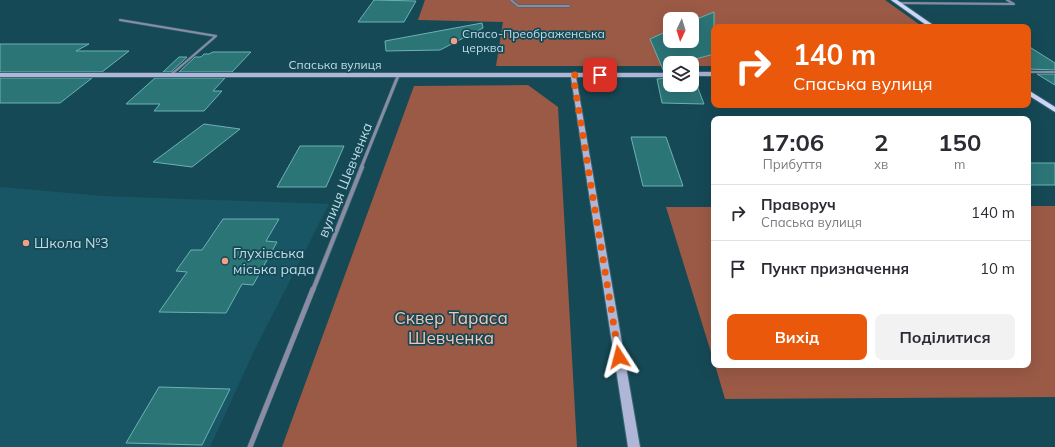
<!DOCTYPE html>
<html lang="uk">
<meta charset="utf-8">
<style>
body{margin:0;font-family:Mulish,sans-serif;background:#f2f2f3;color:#2b2b33;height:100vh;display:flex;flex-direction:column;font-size:15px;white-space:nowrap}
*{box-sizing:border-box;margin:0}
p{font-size:13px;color:#7c7c81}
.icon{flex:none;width:22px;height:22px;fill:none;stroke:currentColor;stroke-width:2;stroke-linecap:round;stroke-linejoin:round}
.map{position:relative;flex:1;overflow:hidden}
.panel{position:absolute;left:711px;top:116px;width:320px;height:252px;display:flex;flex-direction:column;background:#fff;border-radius:8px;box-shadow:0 4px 16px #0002}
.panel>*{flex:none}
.hud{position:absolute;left:711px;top:24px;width:320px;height:84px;border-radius:8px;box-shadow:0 4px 16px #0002;background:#ea580c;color:#fff;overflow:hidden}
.needle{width:26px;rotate:184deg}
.buttons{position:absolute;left:663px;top:12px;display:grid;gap:8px}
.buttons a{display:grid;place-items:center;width:36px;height:36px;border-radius:8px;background:#fff;box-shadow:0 4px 16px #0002;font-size:20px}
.pin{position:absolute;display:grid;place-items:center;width:34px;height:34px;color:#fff;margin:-17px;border-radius:8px;box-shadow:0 2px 6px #0006}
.me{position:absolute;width:44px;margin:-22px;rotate:351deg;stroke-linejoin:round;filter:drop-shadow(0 0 3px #0008)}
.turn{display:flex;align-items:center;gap:14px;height:84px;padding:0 16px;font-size:18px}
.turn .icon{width:52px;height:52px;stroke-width:2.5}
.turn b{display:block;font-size:28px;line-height:34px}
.eta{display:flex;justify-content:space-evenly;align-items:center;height:68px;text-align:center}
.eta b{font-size:24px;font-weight:700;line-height:28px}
.button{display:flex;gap:8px;margin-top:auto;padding:8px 16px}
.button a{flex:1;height:46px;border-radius:8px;background:#ea580c;color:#fff;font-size:16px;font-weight:700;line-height:46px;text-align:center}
.button a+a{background:#f2f2f3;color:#2b2b33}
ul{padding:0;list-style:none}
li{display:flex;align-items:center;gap:12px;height:56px;padding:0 16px;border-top:1px solid #e1e1e2}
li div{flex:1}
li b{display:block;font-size:15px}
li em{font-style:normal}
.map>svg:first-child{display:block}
.built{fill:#185665}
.green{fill:#9b5a46;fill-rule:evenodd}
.building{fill:#2c7577;stroke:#6cb2b4}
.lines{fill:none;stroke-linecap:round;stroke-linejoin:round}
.lane-far1-casing{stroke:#386773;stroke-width:3}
.lane-casing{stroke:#386773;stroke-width:3.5}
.street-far2-casing{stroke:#386773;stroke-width:4}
.street-far1-casing{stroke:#386773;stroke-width:5.5}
.street-casing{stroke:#386773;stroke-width:6}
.secondary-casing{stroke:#386773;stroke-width:2}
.primary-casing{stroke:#386773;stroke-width:2}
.lane-far1{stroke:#898ca2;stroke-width:2}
.lane{stroke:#898ca2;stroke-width:2.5}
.street-far2{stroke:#898ca2;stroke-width:3}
.street-far1{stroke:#898ca2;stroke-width:4}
.street{stroke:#898ca2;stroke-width:5}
.secondary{fill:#b0b6d7;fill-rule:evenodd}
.primary{fill:#d0d6f9;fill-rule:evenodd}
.route{stroke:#ea580c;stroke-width:7;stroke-dasharray:0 12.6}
.poi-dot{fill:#f39f85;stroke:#164956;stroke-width:1.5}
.labels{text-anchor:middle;stroke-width:3.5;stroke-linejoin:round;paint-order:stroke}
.far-poi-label{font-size:12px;fill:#bedde7;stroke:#164956;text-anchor:start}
.far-street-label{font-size:12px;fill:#bedde7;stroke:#164956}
.street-label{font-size:14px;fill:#bedde7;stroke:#164956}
.poi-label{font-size:14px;fill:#bedde7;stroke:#164956;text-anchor:start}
.near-park-label{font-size:17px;fill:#f4c4b5;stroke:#164956}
</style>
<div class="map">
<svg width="1055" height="447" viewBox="0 0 1055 447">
<rect width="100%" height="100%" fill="#164956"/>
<path class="built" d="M0,187L104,196L329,204L255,349L210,447H0Z"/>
<path class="green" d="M425,0H885L923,27H714V66H692V63H670V66H496L503,22L418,20ZM670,19H692V41H670Z
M528,85L558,107L577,447H282L414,86Z
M1028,206H1055V397L725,399L715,365H1028Z
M666,207H714V362Z"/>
<path class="building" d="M374,0L416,1L404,22H358Z
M714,12V54L688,61L689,63H670V72H664L650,39L670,30V41H692V21Z
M482,23L483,28L440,50L386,51L385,41Z
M0,44H89L76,51H129L102,72H0Z
M1028,46L1055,63V70L1028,69Z
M213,52H251L232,72H179L195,57H201L204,54H209Z
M179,57H187L171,72H163Z
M1037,74H1055V85Z
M0,78H92L60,103H0Z
M155,78H225L213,91H222L204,111H154L160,104H126Z
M667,78H670V85H692V78H694L704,104L662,103L657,79Z
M204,124L240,129L192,167L153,162Z
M631,137H666L683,186H643Z
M300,146H344L326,187H277Z
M1028,163H1055V185H1028Z
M223,219H279L266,241L277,242L253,285L242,284L226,313L159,312L187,272L176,271L191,250H202Z
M159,387L230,389L202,445L126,443Z"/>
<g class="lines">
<defs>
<path id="lane-far1" d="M511,0L518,6H569
M898,3L1014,4L1007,0
M120,20L216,36L173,73
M1028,72H1055"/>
<path id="lane" d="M171,75L174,72"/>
<path id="street-far2" d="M361,168L398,76"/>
<path id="street-far1" d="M313,290L362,167"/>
<path id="street" d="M250,447L313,289"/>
<path id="secondary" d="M692,72H714V76H692Z
M0,73H670V77H576L640,447H628L571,77H0Z"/>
<path id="primary" d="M891,0H897L936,27H929Z
M1028,90L1055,107V112L1028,95Z"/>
</defs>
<use href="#lane-far1" class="lane-far1-casing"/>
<use href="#lane" class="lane-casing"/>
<use href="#street-far2" class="street-far2-casing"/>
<use href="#street-far1" class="street-far1-casing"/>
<use href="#street" class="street-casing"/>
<use href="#secondary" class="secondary-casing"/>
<use href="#primary" class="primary-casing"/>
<use href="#lane-far1" class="lane-far1"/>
<use href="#lane" class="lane"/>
<use href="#street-far2" class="street-far2"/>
<use href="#street-far1" class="street-far1"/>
<use href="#street" class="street"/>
<use href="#secondary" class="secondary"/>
<use href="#primary" class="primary"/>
</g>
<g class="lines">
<path class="route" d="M600,75H573L619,357"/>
</g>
<g class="poi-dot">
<circle cx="454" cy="41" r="4"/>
<circle cx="26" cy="243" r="4"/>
<circle cx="225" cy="261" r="4"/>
</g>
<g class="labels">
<g class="far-poi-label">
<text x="462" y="38">Спасо-Преображенська<tspan x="462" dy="14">церква</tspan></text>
</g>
<g class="far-street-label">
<text x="335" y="69">Спаська вулиця</text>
</g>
<g class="street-label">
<text transform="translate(345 180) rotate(-68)" y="5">вулиця Шевченка</text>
</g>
<g class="poi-label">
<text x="34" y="248">Школа №3</text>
<text x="233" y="258">Глухівська<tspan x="233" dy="16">міська рада</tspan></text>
</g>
<g class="near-park-label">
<text x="451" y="324">Сквер Тараса<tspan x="451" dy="20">Шевченка</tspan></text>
</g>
</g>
</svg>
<div class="buttons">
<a><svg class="needle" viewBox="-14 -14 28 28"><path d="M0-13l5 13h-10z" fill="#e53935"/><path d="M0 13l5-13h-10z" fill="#7c7c81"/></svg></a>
<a><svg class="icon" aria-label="layers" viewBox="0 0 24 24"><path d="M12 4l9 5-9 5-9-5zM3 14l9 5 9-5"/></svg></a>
</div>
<div class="pin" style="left:600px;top:75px;background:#d93025"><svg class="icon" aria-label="arrive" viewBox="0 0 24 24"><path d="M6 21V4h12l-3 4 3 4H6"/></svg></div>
<svg class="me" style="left:619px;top:357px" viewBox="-20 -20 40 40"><path d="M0-17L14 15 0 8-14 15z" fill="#ea580c" stroke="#fff" stroke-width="4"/></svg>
<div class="hud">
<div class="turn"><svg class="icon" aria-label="right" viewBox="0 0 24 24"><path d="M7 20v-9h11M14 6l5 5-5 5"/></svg><div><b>140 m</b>Спаська вулиця</div></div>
</div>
<section class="panel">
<div class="eta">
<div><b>17:06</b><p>Прибуття</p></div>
<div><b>2</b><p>хв</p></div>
<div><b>150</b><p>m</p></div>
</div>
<ul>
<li><svg class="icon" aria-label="right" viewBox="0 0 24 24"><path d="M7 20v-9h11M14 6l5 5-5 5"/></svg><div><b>Праворуч</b><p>Спаська вулиця</p></div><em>140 m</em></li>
<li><svg class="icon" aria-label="arrive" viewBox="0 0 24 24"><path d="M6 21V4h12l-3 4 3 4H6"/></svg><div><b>Пункт призначення</b></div><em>10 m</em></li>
</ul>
<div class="button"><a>Вихід</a><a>Поділитися</a></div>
</section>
</div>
